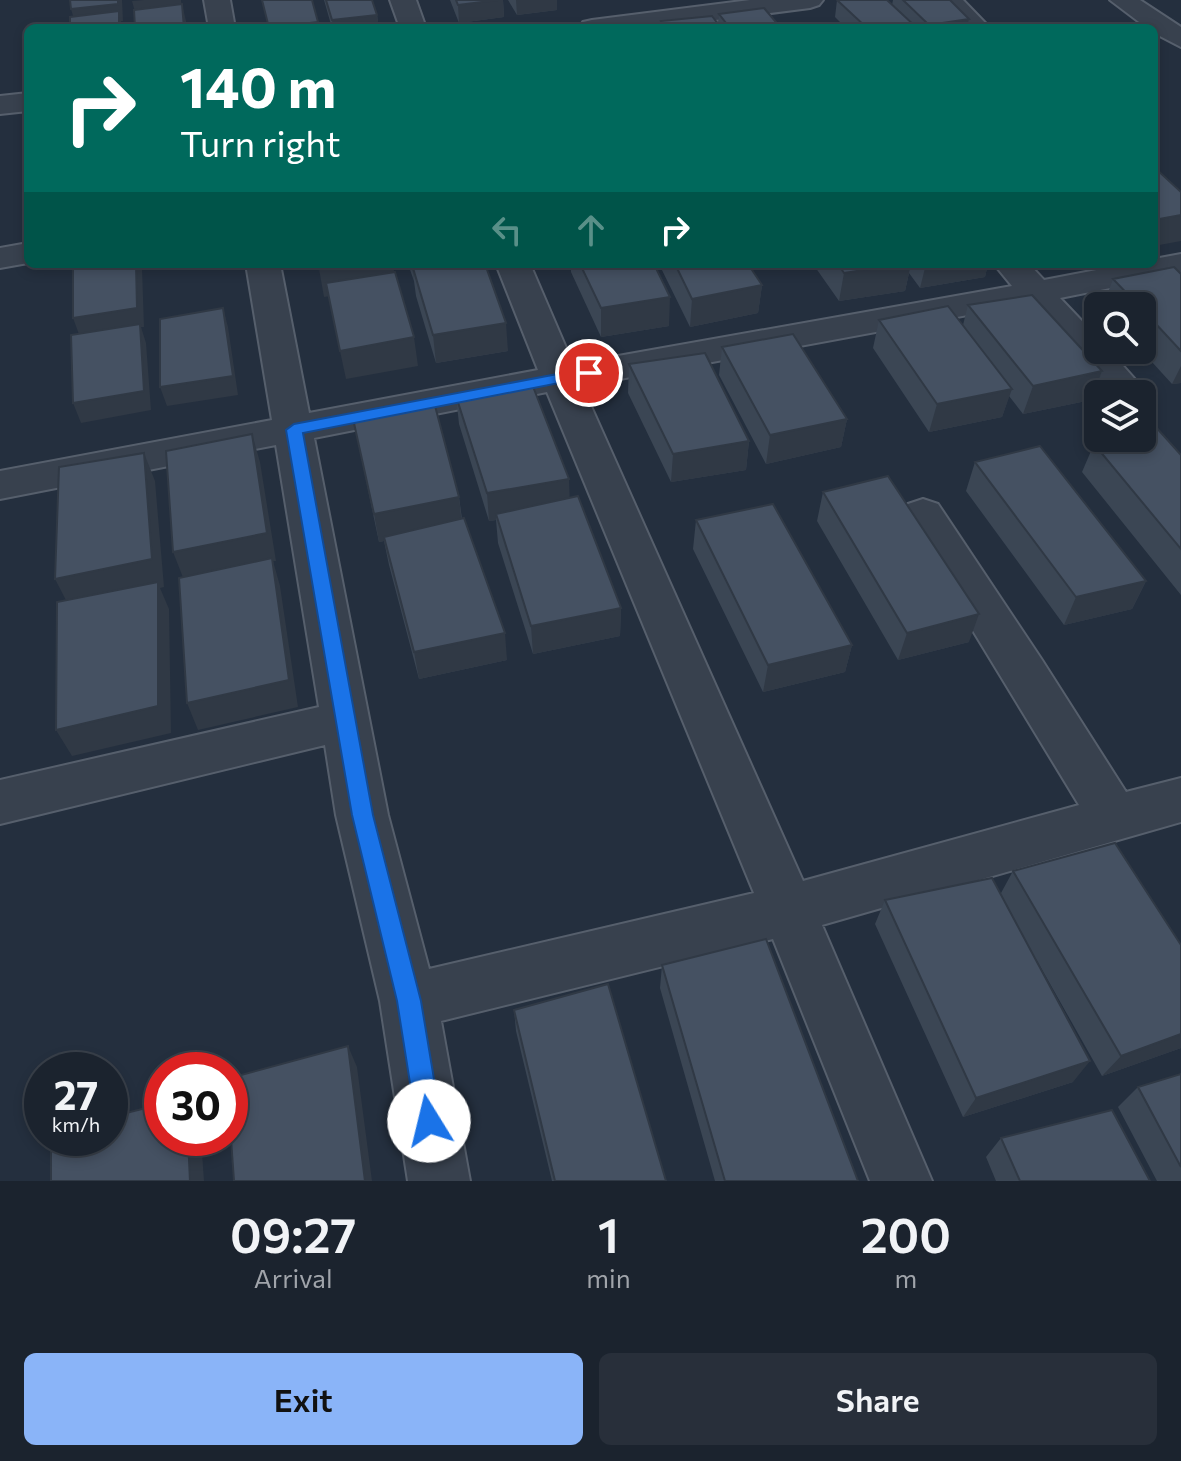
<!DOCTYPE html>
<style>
body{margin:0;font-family:Commissioner,sans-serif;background:#282f3a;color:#f1f3f6;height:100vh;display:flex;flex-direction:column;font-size:30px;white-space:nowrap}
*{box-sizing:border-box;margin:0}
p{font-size:26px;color:#a0a4aa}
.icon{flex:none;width:44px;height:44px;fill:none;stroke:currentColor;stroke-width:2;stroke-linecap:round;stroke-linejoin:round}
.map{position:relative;height:1181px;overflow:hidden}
.sheet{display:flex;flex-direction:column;background:#1b232e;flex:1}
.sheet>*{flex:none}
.top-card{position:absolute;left:24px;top:24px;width:1134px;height:244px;border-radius:12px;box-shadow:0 4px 12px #0003,0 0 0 2px #39404a;background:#00695c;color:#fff;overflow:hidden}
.controls{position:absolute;left:1084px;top:292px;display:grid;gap:16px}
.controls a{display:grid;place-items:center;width:72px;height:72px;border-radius:12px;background:#1b232e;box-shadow:0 4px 12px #0003,0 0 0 2px #39404a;font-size:40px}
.speed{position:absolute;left:24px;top:1052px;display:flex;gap:16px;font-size:40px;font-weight:700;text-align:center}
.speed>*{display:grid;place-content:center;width:104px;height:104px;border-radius:50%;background:#1b232e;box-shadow:0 4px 12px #0003,0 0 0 2px #39404a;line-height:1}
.speed small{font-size:20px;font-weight:400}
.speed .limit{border:12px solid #d22;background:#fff;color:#111}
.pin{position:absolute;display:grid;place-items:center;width:68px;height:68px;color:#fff;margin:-34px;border:4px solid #fff;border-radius:50%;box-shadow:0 2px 8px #0007}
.me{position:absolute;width:88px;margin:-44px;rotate:351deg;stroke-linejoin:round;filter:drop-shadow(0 0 6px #0008)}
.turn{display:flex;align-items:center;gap:28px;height:168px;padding:0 24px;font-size:36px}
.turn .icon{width:104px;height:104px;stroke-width:2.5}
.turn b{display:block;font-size:56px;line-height:68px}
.lanes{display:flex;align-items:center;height:76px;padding:0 24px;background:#0003;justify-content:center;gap:40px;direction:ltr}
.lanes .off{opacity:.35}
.eta{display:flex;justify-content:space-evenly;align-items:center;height:136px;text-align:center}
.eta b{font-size:48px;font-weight:600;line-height:56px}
.primary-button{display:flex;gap:16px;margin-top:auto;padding:16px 24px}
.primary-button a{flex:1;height:92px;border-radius:12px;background:#8ab4f8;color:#111;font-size:32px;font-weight:600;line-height:92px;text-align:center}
.primary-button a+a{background:#282f3a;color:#f1f3f6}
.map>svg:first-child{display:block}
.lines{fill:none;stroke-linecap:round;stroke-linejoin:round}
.minor-casing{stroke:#565f6c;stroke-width:4}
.minor{fill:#38414e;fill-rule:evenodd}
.wall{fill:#3b4654}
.shaded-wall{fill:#303945}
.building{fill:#455162;stroke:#303945;stroke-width:2}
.route{fill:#1a73e8;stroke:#114b97;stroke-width:2}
</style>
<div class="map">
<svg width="1181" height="1181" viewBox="0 0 1181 1181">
<rect width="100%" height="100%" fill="#242f3e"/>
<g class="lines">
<defs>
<path id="minor" d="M204,0H230L235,28H209Z
M390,0H416L426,28H400Z
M750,0H823L819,5L810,8L653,28H579L583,22L592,20Z
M936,0H963L990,28H962Z
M1110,0H1140L1181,27V47L1154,33V28H1147Z
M28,93V111L0,114V96Z
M28,243V263L0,268V248Z
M1181,254V274L1060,298L1098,338V350H1109L1148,394L1142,403V394H1108L1028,304L582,386L803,881L1079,805L902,514L908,504L923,499L938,504L1042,660L1126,792L1181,778V822L822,925L932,1181H870L773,939L441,1021L470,1181H408L380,1001L336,815L325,745L0,824V780L319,707L276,445L0,499V471L272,420L246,264H280L309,413L538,370L496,264H530L573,364L1012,286L994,264H1029L1044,280L1128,264H1154V259ZM547,392L754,893L429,969L388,815L314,438Z"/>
</defs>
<use href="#minor" class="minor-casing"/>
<use href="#minor" class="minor"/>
</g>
<path class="wall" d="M324,0H372L377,15L379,28H332Z
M450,0H503L504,17L459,23Z
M508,0H557V10L517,15Z
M837,0L892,5L893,0H950L969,19L967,28H846L835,17Z
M719,14L781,28H661V21L718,24Z
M408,264H485L508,351L436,363L416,296L414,281Z
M571,264H654L669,326L601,337L571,272Z
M659,264H748L762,285L758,313L690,327Z
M813,264H988L985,277L920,288L909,273L905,291L839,301Z
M1181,274V383L1172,384L1141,350L1142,306H1103L1113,279Z
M968,305L1102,371L1091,400L1023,414L1009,396L1002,417L929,432L873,348L879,320L963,325Z
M722,347L847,419L841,447L766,464L719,375Z
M629,364L749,441L746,470L671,482L628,393Z
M456,396L569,479V497L621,608L620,636L533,654L498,543L496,520L489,521L459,424Z
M352,414L459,497L462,519L507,660L419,679L389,565L384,541L379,542Z
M1094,444L1181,455V595L1082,472Z
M975,462L1146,581L1132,609L1064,625L966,491Z
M823,492L969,642L898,660L817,521Z
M696,520L852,645L845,672L763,692L693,549Z
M1013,871L1181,945V1048L1102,1076L1036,959L1073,1082L963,1117L875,924L885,900L1001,893Z
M662,965L858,1181H715L660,988Z
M514,1010L666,1181H552L516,1031Z
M1181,1074V1181H1157L1118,1107L1138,1087Z
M1001,1138L1150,1181H996L986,1157Z"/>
<path class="shaded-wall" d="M118,0H122L123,21H121L123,28L76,26L71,9Z
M144,0H181L182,13L137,19L132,1Z
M498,0H503L504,17L459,23L458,5Z
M516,0H557V10L517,15Z
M182,4L186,21L187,28H184Z
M377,15L379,28H333L332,20Z
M969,19L967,28H928L929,25Z
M318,22L319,28H269Z
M1181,215V241L1154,246V220Z
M136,264H141L142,268L144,327H141L146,343L151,410L81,423L73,403L80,337L73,318Z
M353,264H393L396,286L324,297L319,269Z
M412,264H479L413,268L414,282Z
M902,264H911L905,291L839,301L844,273Z
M926,264H988L985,277L920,288Z
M762,285L758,313L690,327L692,299Z
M670,297L669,326L601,337V308Z
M223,308L228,327L238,395L167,406L160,387Z
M506,323L508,351L436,363L433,335Z
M414,337L418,366L346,379L340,351Z
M1181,366V383L1172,384Z
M1102,371L1091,400L1023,414L1033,386Z
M1012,389L1002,417L929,432L937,404Z
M847,419L841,447L766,464L770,435Z
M252,434L260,462L276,561H273L280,586L298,707L198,730L187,703L184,580L173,552Z
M749,441L746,470L671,482L673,454Z
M144,453L155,481L164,587L160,588L169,609L171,733L72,756L56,730L69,606L55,579Z
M569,479L570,508L496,514V520L489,521L487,493Z
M459,497L462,525L379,542L374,514Z
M1146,581L1132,609L1064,625L1076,597Z
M621,608L620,636L533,654L531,626Z
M979,614L969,642L898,660L907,633Z
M505,633L507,660L419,679L414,652Z
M852,645L845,672L763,692L768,665Z
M1181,1034V1048L1102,1076L1121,1056Z
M348,1046L357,1067L372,1181H365Z
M1090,1061L1073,1082L963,1117L976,1098Z
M188,1138H201L204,1181H190Z"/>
<path class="building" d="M70,0H118V4L71,9Z
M262,0H312L318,22L269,28Z
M326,0H372L377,15L332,20Z
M456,0H498L458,5Z
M837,0H887L916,27L867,28Z
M903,0H950L969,19L929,25Z
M182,4L184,28H135L134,10Z
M764,8L781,28H730L719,14Z
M119,11V28H70V17Z
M712,16L721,28H665L661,21Z
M1154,167L1181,192V215L1154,220Z
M73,264H136L137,308L73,318Z
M318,264H353L319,269Z
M439,264H485L506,323L433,335L413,268Z
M580,264H654L670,297L601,308Z
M675,264H748L762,285L692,299Z
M838,264H902L844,273Z
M1174,267L1181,274V351L1142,309V306H1139L1113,279Z
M395,272L414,337L340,351L326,283Z
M1032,295L1102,371L1033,386L968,305Z
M948,306L1012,389L937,404L879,320Z
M223,308L233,376L160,387V319Z
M140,324L144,391L73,403L71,335Z
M793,334L847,419L770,435L722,347Z
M705,353L749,441L673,454L629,364Z
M532,384L569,479L487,493L456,396Z
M434,402L459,497L374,514L352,414Z
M1155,426L1181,455V549L1094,444L1114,438H1142V430Z
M252,434L267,533L173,552L166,451Z
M1040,446L1146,581L1076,597L975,462Z
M144,453L152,559L55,579L59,467Z
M888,476L979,614L907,633L823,492Z
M578,496L621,608L531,626L496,514Z
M773,504L852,645L768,665L696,520Z
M464,518L505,633L414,652L384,537Z
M272,558L289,680L187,703L179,578Z
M158,582V706L56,730L57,602Z
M1115,843L1181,945V1034L1121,1056L1013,871Z
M992,878L1090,1061L976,1098L885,900Z
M766,939L858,1181H725L662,965Z
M608,984L666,1181H555L514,1010Z
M348,1046L365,1181H234L230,1125V1078Z
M1181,1074V1167L1138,1087Z
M162,1104V1138H188L190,1181H51V1138H110V1117Z
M1112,1110L1150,1181H1020L1001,1138Z"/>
<path class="route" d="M589,368L595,369V376L303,433L373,815L421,1001L441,1121L438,1130L429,1134L420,1130L416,1121L397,1001L352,815L286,430L294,424Z"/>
</svg>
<div class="controls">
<a><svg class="icon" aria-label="search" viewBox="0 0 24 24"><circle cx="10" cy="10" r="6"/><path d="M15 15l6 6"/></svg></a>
<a><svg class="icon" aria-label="layers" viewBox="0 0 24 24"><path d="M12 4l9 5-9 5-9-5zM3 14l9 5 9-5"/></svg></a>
</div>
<div class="speed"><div>27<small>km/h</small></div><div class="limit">30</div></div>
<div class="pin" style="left:589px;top:373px;background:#d93025"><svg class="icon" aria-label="arrive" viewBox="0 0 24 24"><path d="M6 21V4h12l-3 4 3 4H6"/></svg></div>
<svg class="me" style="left:429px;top:1121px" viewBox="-20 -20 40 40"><circle r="19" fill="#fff"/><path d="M0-13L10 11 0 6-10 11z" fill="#1a73e8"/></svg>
<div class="top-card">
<div class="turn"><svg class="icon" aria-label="right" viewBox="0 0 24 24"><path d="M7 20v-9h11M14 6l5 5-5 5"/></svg><div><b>140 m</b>Turn right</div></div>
<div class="lanes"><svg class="icon off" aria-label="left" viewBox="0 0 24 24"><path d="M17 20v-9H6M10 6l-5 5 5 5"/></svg><svg class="icon off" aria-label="ahead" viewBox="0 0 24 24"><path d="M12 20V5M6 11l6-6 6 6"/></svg><svg class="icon" aria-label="right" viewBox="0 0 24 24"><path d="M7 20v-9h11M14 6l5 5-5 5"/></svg></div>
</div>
</div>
<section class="sheet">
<div class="eta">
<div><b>09:27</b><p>Arrival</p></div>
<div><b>1</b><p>min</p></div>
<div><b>200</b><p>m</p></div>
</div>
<div class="primary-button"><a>Exit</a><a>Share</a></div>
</section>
